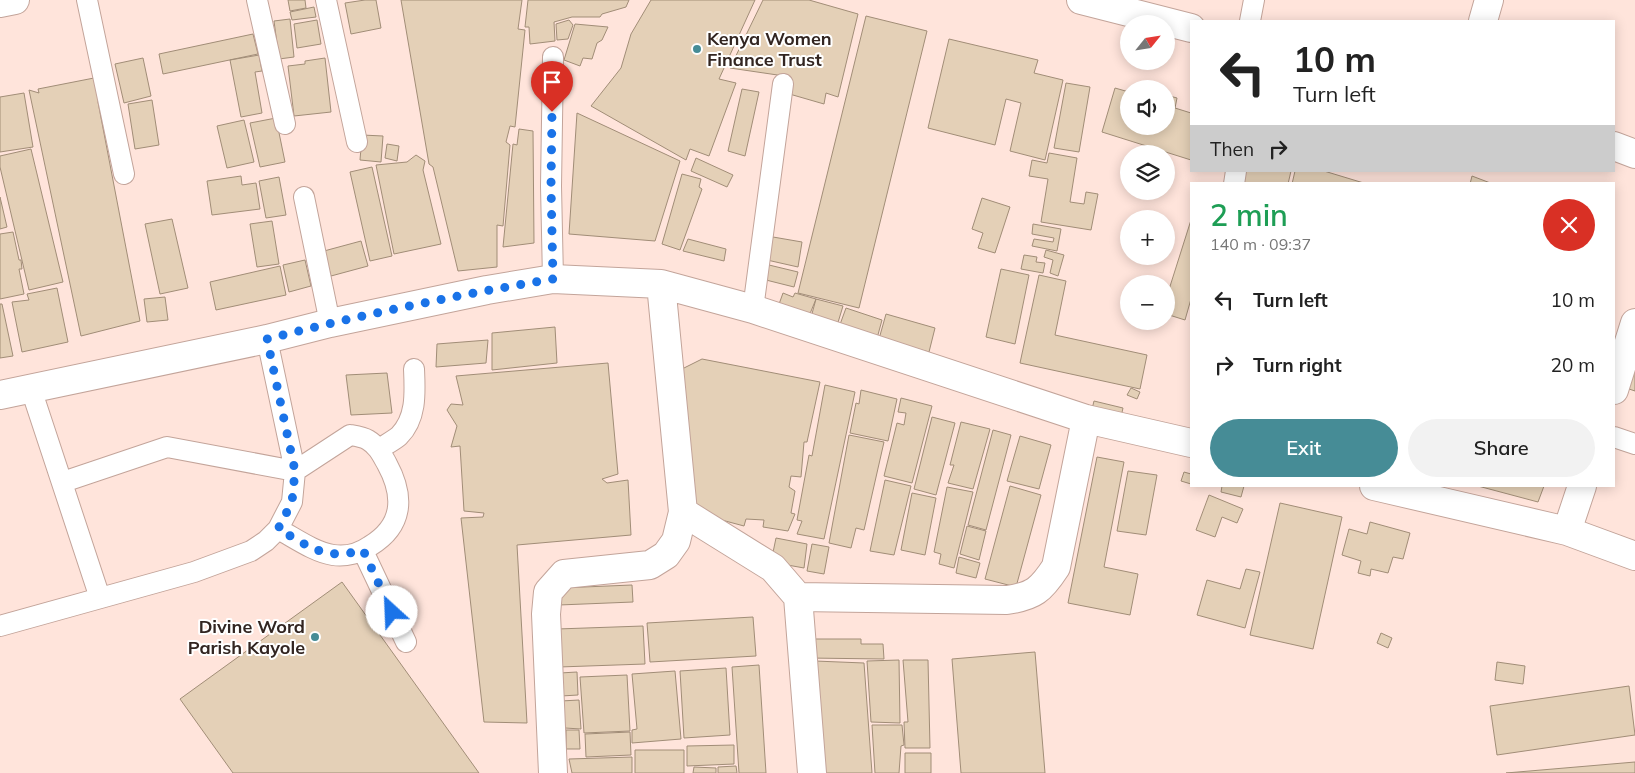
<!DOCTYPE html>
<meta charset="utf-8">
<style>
body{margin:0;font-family:Mulish,sans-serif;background:#f2f2f2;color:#222;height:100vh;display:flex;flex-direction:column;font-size:19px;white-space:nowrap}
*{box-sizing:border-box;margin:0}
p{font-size:16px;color:#767676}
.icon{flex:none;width:28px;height:28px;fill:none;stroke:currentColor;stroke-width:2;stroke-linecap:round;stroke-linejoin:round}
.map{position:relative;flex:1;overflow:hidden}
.sheet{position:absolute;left:1190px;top:182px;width:425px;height:305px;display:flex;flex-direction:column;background:#fff;border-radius:0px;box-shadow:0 2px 12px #0003}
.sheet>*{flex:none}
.hud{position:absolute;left:1190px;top:20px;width:425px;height:152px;border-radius:0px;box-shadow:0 2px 12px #0003;background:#fff;color:#222;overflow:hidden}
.needle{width:32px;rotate:60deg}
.fabs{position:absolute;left:1120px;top:15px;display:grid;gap:10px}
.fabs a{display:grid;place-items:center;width:55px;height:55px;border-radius:50%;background:#fff;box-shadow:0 2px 12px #0003;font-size:25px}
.pin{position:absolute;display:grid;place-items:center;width:42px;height:42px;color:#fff;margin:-51px -21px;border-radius:50% 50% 50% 0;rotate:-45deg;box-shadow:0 0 5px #0007}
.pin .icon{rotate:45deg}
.me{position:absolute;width:55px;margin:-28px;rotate:335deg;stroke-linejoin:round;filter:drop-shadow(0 0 4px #0008)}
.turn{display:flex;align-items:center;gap:18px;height:105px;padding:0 20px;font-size:22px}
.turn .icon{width:65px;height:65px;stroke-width:2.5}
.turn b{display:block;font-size:35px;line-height:42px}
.then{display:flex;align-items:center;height:48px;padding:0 20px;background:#0003;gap:10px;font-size:19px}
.round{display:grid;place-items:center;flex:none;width:52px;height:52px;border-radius:26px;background:#f2f2f2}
.summary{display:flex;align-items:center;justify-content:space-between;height:85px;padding:0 20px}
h1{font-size:30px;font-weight:600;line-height:38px;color:#1e9e55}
.action{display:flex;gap:10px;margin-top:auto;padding:10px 20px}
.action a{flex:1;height:58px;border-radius:30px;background:#468c96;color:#fff;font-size:20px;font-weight:600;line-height:58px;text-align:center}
.action a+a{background:#f2f2f2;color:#222}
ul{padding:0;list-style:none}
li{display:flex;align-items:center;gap:15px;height:65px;padding:0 20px}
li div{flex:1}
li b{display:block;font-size:19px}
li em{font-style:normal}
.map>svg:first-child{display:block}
.building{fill:#e4d0b7;stroke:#a18d77}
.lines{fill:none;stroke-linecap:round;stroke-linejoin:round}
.service-casing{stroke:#c3a49a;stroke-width:22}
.minor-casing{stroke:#c3a49a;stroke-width:30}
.secondary-casing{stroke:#c3a49a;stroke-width:30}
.service{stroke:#fff;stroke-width:20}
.minor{stroke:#fff;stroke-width:28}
.secondary{stroke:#fff;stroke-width:28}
.route{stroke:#1a73e8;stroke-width:9;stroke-dasharray:0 16.2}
.poi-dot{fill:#468c96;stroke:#fff;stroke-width:2}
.labels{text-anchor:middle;stroke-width:4;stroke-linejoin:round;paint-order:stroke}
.poi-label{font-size:18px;font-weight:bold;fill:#322521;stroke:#fff;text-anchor:start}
</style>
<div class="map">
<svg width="1635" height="773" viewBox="0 0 1635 773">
<rect width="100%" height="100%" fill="#ffe4db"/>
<path class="building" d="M288,0H305L306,8L290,11Z
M365,0H376L381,28L351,34L345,3Z
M401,0H522L518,29L525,30L515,127L510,126L506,142L510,145L503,226L497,225V267L458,271L433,167L429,164Z
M528,0H629L626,7L602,14L600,17H572L554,22L555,41L530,44L529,27H525Z
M651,0H755L719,79L736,83L709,156L690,149L686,160L591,106L621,68L631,34Z
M763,0H809L858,14L838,97L826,93L824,104L786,93L791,77L730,68Z
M314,7L316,17L292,20L290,12Z
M866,16L927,31L859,308L798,293Z
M290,19L294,57L279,59L274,21Z
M317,20L321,44L297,48L294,24Z
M569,20L573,25L568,39L557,40L556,24Z
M575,24L608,27L602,40L597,43L592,59L583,58L580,66L564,60Z
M253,34L258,54L163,74L159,54Z
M949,39L1038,60L1034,73L1063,80L1045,160L1010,151L1021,103L1006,99L995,145L928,128Z
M259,55L262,71L255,72L262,113L241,117L230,60Z
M143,58L151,96L124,103L115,64Z
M325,58L331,112L294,116L288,66L305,64V61Z
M94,78L101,92L98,102L140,321L81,336L29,90L39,93L38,89Z
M1066,83L1090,87L1079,152L1054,148Z
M1115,88L1129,92V126H1166V95L1177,98L1175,108L1191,113V160L1102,132Z
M742,89L759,92L745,156L728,151Z
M24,93L33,147L0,152V97Z
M152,100L159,145L135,149L128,104Z
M577,113L680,161L655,241L569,234Z
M276,118L285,162L260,167L250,123Z
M244,120L254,162L227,168L217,126Z
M519,129L533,131L534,243L503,247L513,144L517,145Z
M362,135L383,136L381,162L360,160Z
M387,144L399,146L397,161L385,158Z
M31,149L63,282L29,290L0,167V156Z
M1049,153L1077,158L1070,202L1084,204L1086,192L1098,194L1091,230L1041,222L1048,179L1029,176L1032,160L1047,163Z
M416,155L425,161L423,170L441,244L394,254L376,165L407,162Z
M696,158L733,175L727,187L691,171Z
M372,167L392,256L370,261L350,172Z
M1245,171H1291L1288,184H1243Z
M1295,171H1324L1367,184H1292Z
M682,174L701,179L699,187L702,189L680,250L662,244Z
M241,176L242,185L256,183L260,209L212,215L207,181Z
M1472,176L1493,184H1470Z
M279,177L286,215L266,218L259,181Z
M0,197L7,227L0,229Z
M982,198L1010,207L995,253L978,248L983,233L972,229Z
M172,219L188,288L160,294L145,224Z
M1191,220V299L1185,320L1166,314V299Z
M272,221L279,264L257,267L250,224Z
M1033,224L1061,229L1057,251L1032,246L1034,239L1053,242L1054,238L1032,234Z
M13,232L19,260H21L22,269H19L24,294L0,299V234Z
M773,237L802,242L798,267L767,260Z
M688,239L726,249L724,261L683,251Z
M361,241L368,266L331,276L324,251Z
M1046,250L1064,255L1058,276L1050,273L1053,260L1044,257Z
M1024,255L1037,257L1036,262L1045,263L1043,273L1021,269Z
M305,260L311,286L289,292L283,265Z
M769,265L798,272L794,287L766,280Z
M280,266L286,295L216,310L210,282Z
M1001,269L1029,275L1015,344L986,337Z
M1039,275L1066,281L1055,335L1147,355L1140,389L1020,363Z
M57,288L68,342L22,352L12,302L29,300L27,294Z
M783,293L793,297L795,293L816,299L807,321L778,307Z
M165,297L168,320L147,322L144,299Z
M816,299L843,306L836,329L810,321Z
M0,304H2L13,356L0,358Z
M846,308L882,320L876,342L838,330Z
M886,314L935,328L929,352L879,339Z
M555,327L557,363L492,370V333Z
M488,340L486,363L436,367L437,344Z
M1635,346V391L1620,386Z
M702,359L820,382L807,442H804L801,477L791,476L789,487L795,491L791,513L795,514L788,531L763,527L764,520L746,519L744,526L688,511L680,370Z
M608,363L618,474L602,479L607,483L628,480L631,535L517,545L527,723L484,722L461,518L483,517L484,513L464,511L460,446L451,447L457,426L447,410L451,404L463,405L456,376Z
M387,373L392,413L351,415L346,375Z
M825,385L855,392L824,539L797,534L802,521L797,520L809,455L812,456Z
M1131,388L1140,392L1137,399L1127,395Z
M861,390L897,399L888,441L850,433L856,403L859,404Z
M901,398L932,406L912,483L884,476L897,423L904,425L906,413L898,412Z
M1094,401L1123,408L1120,421L1091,413Z
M932,417L955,423L936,495L914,489Z
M961,422L990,429L973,489L948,483L954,465H950Z
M993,430L1011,435L986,530L968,525Z
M849,435L884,442L864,530L856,528L851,548L829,543Z
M1020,436L1051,445L1039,489L1007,481Z
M1097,457L1124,462L1104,567L1138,574L1130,615L1068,603Z
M1128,471L1157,475L1146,535L1117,531Z
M1184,472L1191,474V484L1181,481Z
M885,480L911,486L894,555L870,551Z
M1010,486L1041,495L1016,587L985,579Z
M1222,486H1244L1241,497L1221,492Z
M1478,486H1544L1538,502Z
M947,487L973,492L954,568L939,564L941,554L934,552Z
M912,493L936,498L925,555L901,550Z
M1209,495L1243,509L1237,523L1222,517L1215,537L1196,530Z
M1280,503L1342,517L1313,649L1250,635Z
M1370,522L1410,533L1403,559L1393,557L1388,573L1371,569L1370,576L1358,573L1361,561L1342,555L1349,529L1367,534Z
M967,526L986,531L979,560L960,554Z
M776,538L807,544L804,568L771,562Z
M812,544L829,547L824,574L807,571Z
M959,557L980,563L976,578L956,573Z
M1246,569L1260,572L1245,628L1197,615L1207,580L1240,589Z
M342,582L479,773H233L180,699Z
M632,585L633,602L559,605V588Z
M753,617L756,656L650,662L647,623Z
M643,626L645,664L559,667L557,629Z
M1381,633L1392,638L1388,648L1377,643Z
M807,639H861V644H883L884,659L808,658Z
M1035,652L1045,773H961L952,659Z
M899,660L900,723L871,722L867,661Z
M903,660H928L930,748H905L904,722H908Z
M815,661L864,663L872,773H820Z
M1497,662L1525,666L1523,684L1495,680Z
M759,665L766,773H739L732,667Z
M726,668L730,735L684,738L680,671Z
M675,671L681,739L632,743V730L637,729L632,674Z
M577,672L578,695L561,696L560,673Z
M627,675L630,731L584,733L580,677Z
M1629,686L1635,735L1497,755L1490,706Z
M579,700L581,729L565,728L561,701Z
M872,725H902L904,745L901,746L899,773H875Z
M566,730H579L580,749H566Z
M630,732L631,755L586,757L585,734Z
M734,745V764L687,766V746Z
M635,750H684V773H635Z
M905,753H931V773H905Z
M632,757V773H572L569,759Z
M1635,762V773H1506Z
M736,766L737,773H718V767Z
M694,767L716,768V773H693Z"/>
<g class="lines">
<defs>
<path id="service" d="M87,0L124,174
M257,0L285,124
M326,0L357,142
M1250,21L1254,0
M1234,184L1236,171
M304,197L330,323
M553,279L551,186L553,57
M753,309L783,84
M31,389L100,598
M1614,437L1635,444
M379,449C385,445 393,441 399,436C417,418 415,392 414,369
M63,482L167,447L295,471L350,435C356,436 363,437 368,440C378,446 382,455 387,464C405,497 403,526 370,546C360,553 346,557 333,555C314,552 295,538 278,529
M363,551L406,642
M0,626L194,572L251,551L266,541L278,529L292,502L295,471L267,339"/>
<path id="minor" d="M1483,21L1489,0
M1614,390L1635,323
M0,395L267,339L330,323L487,290L553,279L661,284L753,309L1086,419L1191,443
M1374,486L1567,531L1635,556
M683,512L773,568L798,597L1007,600C1034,596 1041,590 1056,567L1086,419
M1567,531L1582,486
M798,597L812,773
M553,773L546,614L548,592L564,574L650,565L666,555L676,541L683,512L661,284"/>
<path id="secondary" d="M1081,0L1191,28
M0,3L15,0
M1614,146L1635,154"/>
</defs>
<use href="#service" class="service-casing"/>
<use href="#minor" class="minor-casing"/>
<use href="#secondary" class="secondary-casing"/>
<use href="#service" class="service"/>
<use href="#minor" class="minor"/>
<use href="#secondary" class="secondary"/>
</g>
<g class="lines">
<path class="route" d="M392,612L363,550C324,561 311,547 278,529L292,502L295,471L267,339C361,315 457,295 553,279L551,186L552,112"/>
</g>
<g class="poi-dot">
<circle cx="697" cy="49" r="5"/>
<circle cx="315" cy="637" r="5"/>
</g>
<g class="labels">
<g class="poi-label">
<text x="707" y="45">Kenya Women<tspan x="707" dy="21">Finance Trust</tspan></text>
<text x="305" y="633" text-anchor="end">Divine Word<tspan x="305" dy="21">Parish Kayole</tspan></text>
</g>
</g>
</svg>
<div class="fabs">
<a><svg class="needle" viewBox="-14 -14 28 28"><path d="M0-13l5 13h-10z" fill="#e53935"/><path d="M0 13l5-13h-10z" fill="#767676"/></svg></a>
<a><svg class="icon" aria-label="sound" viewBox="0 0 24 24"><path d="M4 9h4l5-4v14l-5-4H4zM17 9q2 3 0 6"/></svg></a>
<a><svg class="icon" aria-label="layers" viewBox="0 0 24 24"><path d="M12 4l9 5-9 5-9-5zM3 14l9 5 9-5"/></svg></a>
<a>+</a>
<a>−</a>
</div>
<div class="pin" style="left:552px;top:112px;background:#d93025"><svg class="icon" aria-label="arrive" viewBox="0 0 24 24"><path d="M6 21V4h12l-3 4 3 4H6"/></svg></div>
<svg class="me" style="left:392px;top:612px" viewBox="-20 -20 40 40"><circle r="19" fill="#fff"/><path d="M0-13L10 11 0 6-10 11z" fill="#1a73e8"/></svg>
<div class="hud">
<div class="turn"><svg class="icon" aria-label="left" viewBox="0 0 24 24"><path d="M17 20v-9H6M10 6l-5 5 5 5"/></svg><div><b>10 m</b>Turn left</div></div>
<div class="then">Then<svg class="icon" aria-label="right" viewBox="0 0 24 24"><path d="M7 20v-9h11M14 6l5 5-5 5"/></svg></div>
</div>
<section class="sheet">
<div class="summary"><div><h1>2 min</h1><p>140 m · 09:37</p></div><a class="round" style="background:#d93025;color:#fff"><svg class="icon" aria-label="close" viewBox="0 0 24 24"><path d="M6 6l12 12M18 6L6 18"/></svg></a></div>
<ul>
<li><svg class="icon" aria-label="left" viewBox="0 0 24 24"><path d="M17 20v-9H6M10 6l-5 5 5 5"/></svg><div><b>Turn left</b></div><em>10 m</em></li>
<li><svg class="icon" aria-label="right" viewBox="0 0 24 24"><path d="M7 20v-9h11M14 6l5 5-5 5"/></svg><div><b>Turn right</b></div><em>20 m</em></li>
</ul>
<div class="action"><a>Exit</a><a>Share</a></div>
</section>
</div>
